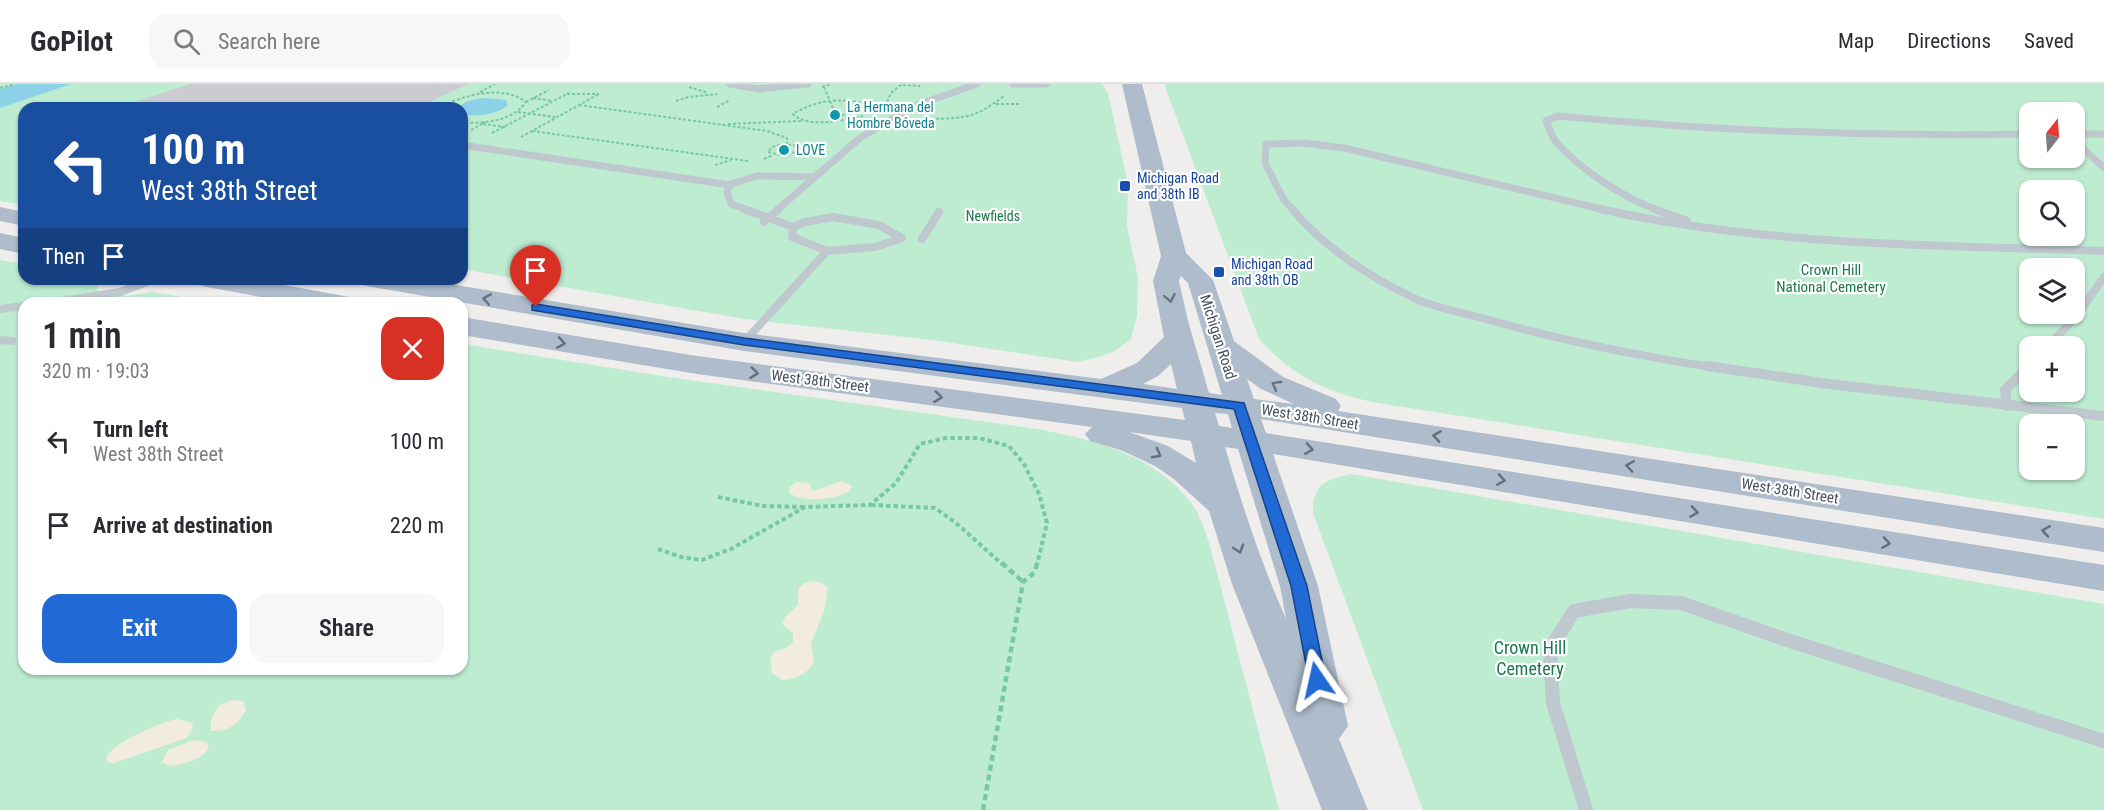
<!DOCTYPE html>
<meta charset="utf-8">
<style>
body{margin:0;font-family:"Roboto Condensed",sans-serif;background:#f7f7f7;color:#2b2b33;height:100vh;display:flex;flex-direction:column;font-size:22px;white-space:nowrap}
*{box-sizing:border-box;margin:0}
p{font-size:20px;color:#7c7c81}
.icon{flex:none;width:33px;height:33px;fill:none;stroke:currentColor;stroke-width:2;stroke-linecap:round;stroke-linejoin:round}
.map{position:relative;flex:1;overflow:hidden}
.details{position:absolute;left:18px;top:213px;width:450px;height:378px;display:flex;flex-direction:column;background:#fff;border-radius:18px;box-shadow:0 2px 4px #0004}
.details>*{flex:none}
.guide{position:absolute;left:18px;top:18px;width:450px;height:183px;border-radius:18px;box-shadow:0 2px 4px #0004;background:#1a4fa0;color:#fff;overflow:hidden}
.needle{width:39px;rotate:17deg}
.controls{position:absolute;left:2019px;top:18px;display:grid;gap:12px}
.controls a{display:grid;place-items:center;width:66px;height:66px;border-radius:12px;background:#fff;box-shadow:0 2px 4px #0004;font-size:30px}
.pin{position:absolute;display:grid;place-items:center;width:51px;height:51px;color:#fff;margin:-62px -26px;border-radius:50% 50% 50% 0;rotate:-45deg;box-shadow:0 0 6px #0007}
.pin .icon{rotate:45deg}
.me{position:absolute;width:66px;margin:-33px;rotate:349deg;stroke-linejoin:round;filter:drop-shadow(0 0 4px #0008)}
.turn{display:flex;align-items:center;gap:21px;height:126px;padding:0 24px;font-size:27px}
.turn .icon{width:78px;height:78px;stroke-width:2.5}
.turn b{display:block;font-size:42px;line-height:51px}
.then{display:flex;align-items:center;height:57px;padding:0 24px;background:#0003;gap:12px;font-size:22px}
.round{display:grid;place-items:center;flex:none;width:63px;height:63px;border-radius:18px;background:#f7f7f7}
.overview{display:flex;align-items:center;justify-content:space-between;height:102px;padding:0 24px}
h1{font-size:36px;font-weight:600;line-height:45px}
.action{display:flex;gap:12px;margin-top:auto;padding:12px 24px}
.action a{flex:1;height:69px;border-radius:18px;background:#216ad6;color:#fff;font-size:24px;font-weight:600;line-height:69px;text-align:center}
.action a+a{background:#f7f7f7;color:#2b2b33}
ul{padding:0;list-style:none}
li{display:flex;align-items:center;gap:18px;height:84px;padding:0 24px}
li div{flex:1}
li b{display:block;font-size:22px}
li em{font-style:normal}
header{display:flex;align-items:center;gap:36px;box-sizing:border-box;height:84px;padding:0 30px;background:#fff;border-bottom:2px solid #e1e1e2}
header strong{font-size:28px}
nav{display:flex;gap:33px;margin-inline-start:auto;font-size:21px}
.search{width:420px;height:54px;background:#f7f7f7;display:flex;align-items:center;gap:15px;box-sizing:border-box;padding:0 21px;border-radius:18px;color:#7c7c81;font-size:22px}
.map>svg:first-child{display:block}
.green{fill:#bdecd1;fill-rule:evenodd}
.sand{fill:#f1ecdf}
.water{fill:#8cd1e7}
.building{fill:#cbccd2}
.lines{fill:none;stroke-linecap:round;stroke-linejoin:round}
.path-far2{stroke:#77c8a3;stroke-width:2;stroke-dasharray:3 2;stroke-linecap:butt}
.path-far1{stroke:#77c8a3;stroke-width:4;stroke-dasharray:4.5 3;stroke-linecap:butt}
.path{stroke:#77c8a3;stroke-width:4.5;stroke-dasharray:6 4;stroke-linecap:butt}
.service-far3{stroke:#bfc7cf;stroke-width:7}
.service-far2{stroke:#bfc7cf;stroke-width:8}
.service-far1{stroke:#bfc7cf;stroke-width:10}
.service{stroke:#bfc7cf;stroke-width:14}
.primary{fill:#aebccb;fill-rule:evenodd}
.oneway{stroke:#66707c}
.route{fill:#216ad6;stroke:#15458b;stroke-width:1.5}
.culture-dot{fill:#0f9aa8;stroke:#fff;stroke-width:2}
.transit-dot{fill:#1a4fb4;stroke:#fff;stroke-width:2}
.labels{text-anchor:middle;stroke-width:4.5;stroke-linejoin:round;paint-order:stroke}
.far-culture-label{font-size:14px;fill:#0d838f;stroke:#fff;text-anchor:start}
.far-transit-label{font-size:14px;fill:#164399;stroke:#fff;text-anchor:start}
.far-park-label{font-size:14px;fill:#1b784d;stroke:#fff}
.park-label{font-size:15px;fill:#1b784d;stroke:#fff}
.street-label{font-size:15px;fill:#47505a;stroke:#fff}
.near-park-label{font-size:18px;fill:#1b784d;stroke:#fff}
</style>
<header>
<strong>GoPilot</strong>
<div class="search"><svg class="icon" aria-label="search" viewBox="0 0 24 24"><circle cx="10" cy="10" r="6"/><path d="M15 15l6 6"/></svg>Search here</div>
<nav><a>Map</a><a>Directions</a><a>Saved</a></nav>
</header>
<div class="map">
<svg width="2104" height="726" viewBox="0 0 2104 726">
<rect width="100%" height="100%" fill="#f0eeed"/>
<path class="green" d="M0,0H1102L1108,9L1128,100L1127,143L1138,193L1137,232L1131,255L1115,267L1099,273L1077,278L932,256L744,235L462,185V24H24V121L0,117Z
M1164,0H2104V435L1372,318C1323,307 1293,292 1259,255ZM2030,28H2074V74H2030ZM2030,106H2074V152H2030ZM2030,184H2074V230H2030ZM2030,262H2074V308H2030ZM2030,340H2074V386H2030Z
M0,176L24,180V195H102L96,206L128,212L152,208L219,219H24V585H462V260L668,293L1037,345C1093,355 1157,372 1192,420C1200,431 1204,445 1209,458L1279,726H0Z
M1351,390L2104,520V726H1423L1313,429C1313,399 1325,396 1351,390Z"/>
<path class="sand" d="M842,397L852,402L850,407C834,416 804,419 789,409V404L797,398L809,399L813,407Z
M813,497L822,499L828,504L824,527L811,560L814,578C807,590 797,595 782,596L772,589L770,577L773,568L786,564L793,558V549L782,540L785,533L798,521V505L804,499Z
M232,616L243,617L246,626C239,640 228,648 211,647V635L219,621Z
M177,635L192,639L193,644L187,654L114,679H109L106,676C108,660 161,638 177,635Z
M193,656L207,658L209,664C201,677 183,680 169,682L162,678L168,666Z"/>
<path class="water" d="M16,0H71L0,24V5Z
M485,14L506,16L508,21C496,31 477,33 462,30V24H455L468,17Z"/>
<path class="building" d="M190,0H468L416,24H130L129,20Z"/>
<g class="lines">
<path class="path-far2" d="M903,1L920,2
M689,3L708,9
M822,3L831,0
M824,3L835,29
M0,4L14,0
M480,8L495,0
M567,10H599
M533,14L552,17
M676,17L688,13L717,10
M526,18L549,6
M887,18L891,9L902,0
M996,20H1020
M579,21L767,47L787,54V60
M717,23L730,16
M439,24C462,11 503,0 526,18C512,38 484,39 462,39
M518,28L555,33
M832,29L844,31L838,35L828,33Z
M863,32C844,36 807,45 793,30C817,15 848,12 874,23L873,26
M931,35C967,34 975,34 1004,12
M483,40L505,43
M728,40L801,37
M471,46L485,38
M532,47L748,77
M492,49L569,9
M521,53L599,10
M783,60L798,62L800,66L784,72L768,68L772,63Z
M764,75L773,71
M715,81L731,76"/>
<path class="path-far1" d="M718,413L763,422L804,423
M871,421L935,424L956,439L1003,481
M658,465L681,473L702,476L731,465L805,423L870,421L896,399L920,360L946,354H979L1009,362L1024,380L1039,410L1047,439L1037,481"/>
<path class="path" d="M1002,479L1023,498
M983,726L1023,498L1035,488L1037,479"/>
<path class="service-far3" d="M730,0L758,5L808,0
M1013,0H1046
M2074,50H2104
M2074,56L2104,84
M462,61L730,101
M748,126L731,120L727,108L731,100L757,92L815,93
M777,126L860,54L912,23L977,0
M1293,126L1284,116L1265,79L1266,60L1303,59L1344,64L1606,126
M1658,126C1623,114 1581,86 1556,58C1552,53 1549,44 1546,37L1558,32C1715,47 1872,53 2030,50"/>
<path class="service-far2" d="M744,125L793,143
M1292,125C1326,165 1369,193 1416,215C1436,224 1461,228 1482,234C1559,256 1639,272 1718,284
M1600,125C1766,162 1935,161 2104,167
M1654,125L1687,137
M833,133L879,141L902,154L875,163L827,167L792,153L793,143L805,138Z
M764,138L779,125
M922,155L939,128
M49,219L120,208L156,195
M0,225L24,222
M0,256L12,257
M744,258L827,167
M2048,262L2076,233L2104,193
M2027,284L2030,281"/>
<path class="service-far1" d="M1708,282L1829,300L2104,332
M2007,322L2005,306L2029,282"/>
<path class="service" d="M1586,726L1553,619L1550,565L1574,527L1631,517L1681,519L1790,557L2104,657"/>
<path class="primary" d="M1122,0H1142L1186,169L1213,196L1234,257L1283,293L1336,315L1341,322L1338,327L2104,444V468L1261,335L1266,349L2104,481V507L1273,370L1318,502L1348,642L1339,655L1368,726H1322L1232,500L1209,427L1174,395L1155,382L1123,367L1090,357L1085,350L1092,343L697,290L462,251V233L697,272L1185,336L1182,324L744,267L372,203L363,201L359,195H420L744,249L1101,295L1137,279L1164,253L1153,197L1161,172ZM1181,192L1188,199L1222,311L1209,309L1188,237L1179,197ZM1171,280L1177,305L1143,300L1158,292ZM1247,295L1261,305L1294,320L1254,315ZM1215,329L1228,330L1232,344L1219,342ZM1129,348L1191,357L1196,379L1168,362ZM1225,363L1238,365L1280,502L1286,535C1261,479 1242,421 1225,363Z
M0,123L24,128V142L0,137Z
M0,149L24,154V170L0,165Z
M194,195H251L339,211L349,213L353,219H294L207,203L198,201Z"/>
</g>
<defs><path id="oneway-chevron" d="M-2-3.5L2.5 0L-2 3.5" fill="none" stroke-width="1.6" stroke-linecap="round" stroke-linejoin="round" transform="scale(1.5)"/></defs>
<g class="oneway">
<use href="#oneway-chevron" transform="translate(1170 214) rotate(79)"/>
<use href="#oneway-chevron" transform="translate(487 215) rotate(-170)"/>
<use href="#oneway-chevron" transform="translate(561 259) rotate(10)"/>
<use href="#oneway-chevron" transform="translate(754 289) rotate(7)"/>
<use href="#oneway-chevron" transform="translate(1276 301) rotate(-151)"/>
<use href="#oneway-chevron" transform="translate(938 313) rotate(7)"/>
<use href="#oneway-chevron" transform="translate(1437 352) rotate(-171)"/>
<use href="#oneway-chevron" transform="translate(1309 365) rotate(9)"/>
<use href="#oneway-chevron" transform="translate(1157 370) rotate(28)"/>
<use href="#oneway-chevron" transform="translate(1630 382) rotate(-171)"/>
<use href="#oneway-chevron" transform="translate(1501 396) rotate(9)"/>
<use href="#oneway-chevron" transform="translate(1694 428) rotate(9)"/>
<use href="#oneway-chevron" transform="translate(2046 447) rotate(-171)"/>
<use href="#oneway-chevron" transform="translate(1886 459) rotate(9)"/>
<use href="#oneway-chevron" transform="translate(1239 465) rotate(72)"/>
</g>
<path class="route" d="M536,220L744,254L1244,319L1307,502L1326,596L1323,601L1317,603L1311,601L1309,596L1291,502L1234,325L744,261L532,226V221Z"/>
<g class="culture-dot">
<circle cx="835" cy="31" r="6"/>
<circle cx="784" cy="66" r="6"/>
</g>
<g class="transit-dot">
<rect x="1119" y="96" width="12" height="12" rx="3"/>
<rect x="1213" y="182" width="12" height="12" rx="3"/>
</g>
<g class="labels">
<g class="far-culture-label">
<text x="847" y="28">La Hermana del<tspan x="847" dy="16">Hombre Bóveda</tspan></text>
<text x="796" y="71">LOVE</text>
</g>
<g class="far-transit-label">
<text x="1137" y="99">Michigan Road<tspan x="1137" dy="16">and 38th IB</tspan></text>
<text x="1231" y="185">Michigan Road<tspan x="1231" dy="16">and 38th OB</tspan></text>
</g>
<g class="far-park-label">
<text x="993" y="137">Newfields</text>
</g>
<g class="park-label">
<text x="1831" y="191">Crown Hill<tspan x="1831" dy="17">National Cemetery</tspan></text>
</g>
<g class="street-label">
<text transform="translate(1218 253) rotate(72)" y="5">Michigan Road</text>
<text transform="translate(820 297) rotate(7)" y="5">West 38th Street</text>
<text transform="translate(1310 333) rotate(9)" y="5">West 38th Street</text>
<text transform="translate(1790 407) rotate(9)" y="5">West 38th Street</text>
</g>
<g class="near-park-label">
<text x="1530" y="570">Crown Hill<tspan x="1530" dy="21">Cemetery</tspan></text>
</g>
</g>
</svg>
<div class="controls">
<a><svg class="needle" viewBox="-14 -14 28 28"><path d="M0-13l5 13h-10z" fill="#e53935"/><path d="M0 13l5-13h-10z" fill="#7c7c81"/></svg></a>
<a><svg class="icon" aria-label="search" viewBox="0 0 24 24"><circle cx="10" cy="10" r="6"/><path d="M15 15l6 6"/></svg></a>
<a><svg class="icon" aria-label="layers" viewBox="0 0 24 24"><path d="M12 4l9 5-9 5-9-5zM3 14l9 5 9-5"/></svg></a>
<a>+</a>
<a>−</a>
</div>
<div class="pin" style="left:536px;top:223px;background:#d93025"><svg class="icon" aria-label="arrive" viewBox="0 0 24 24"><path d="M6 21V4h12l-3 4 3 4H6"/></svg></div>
<svg class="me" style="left:1317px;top:596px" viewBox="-20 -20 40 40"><path d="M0-17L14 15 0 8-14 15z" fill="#216ad6" stroke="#fff" stroke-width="4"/></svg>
<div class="guide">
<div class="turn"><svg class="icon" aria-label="left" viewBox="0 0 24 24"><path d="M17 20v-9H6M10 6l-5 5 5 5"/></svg><div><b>100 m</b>West 38th Street</div></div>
<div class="then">Then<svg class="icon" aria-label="arrive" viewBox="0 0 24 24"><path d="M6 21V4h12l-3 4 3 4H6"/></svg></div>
</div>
<section class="details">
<div class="overview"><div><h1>1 min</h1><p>320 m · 19:03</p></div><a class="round" style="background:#d93025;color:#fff"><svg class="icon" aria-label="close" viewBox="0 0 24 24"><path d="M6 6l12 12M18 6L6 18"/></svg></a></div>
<ul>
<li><svg class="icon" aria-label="left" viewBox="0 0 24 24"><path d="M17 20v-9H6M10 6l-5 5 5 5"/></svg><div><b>Turn left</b><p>West 38th Street</p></div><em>100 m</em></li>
<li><svg class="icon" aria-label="arrive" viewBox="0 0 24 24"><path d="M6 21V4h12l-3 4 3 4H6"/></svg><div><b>Arrive at destination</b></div><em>220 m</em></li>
</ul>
<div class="action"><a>Exit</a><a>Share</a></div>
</section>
</div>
